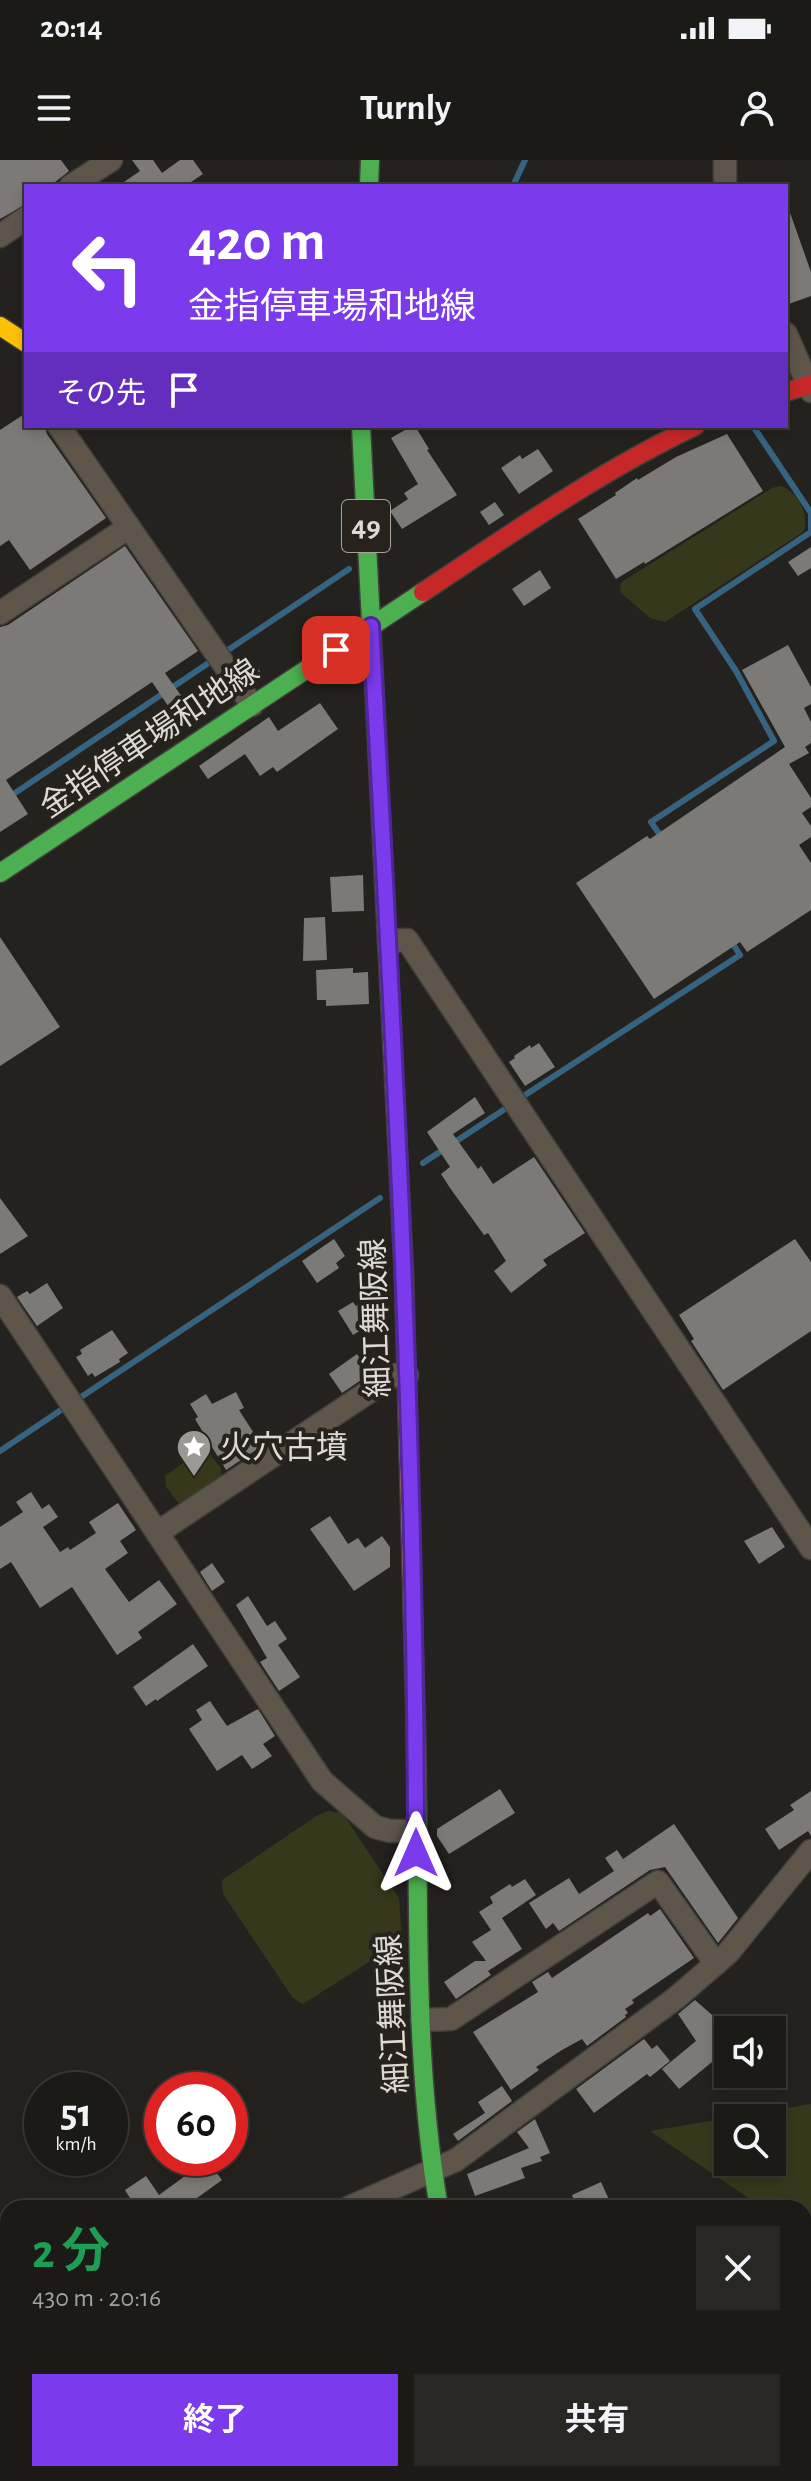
<!DOCTYPE html>
<html lang="ja">
<meta charset="utf-8">
<style>
body{margin:0;font-family:"Alegreya Sans","Noto Sans JP",sans-serif;background:#282724;color:#f1f3f6;height:100vh;display:flex;flex-direction:column;font-size:30px;white-space:nowrap}
*{box-sizing:border-box;margin:0}
p{font-size:26px;color:#a0a1a1}
.icon{flex:none;width:44px;height:44px;fill:none;stroke:currentColor;stroke-width:2;stroke-linecap:round;stroke-linejoin:round}
.map{position:relative;flex:1;overflow:hidden}
.details{position:absolute;left:0px;top:2040px;width:812px;height:282px;display:flex;flex-direction:column;background:#1b1a17;border-radius:24px 24px 0 0;box-shadow:0 4px 12px #0003,0 0 0 2px #393836}
.details>*{flex:none}
.hud{position:absolute;left:24px;top:24px;width:764px;height:244px;border-radius:0px;box-shadow:0 4px 12px #0003,0 0 0 2px #393836;background:#7c3aed;color:#fff;overflow:hidden}
.controls{position:absolute;left:714px;top:1856px;display:grid;gap:16px}
.controls a{display:grid;place-items:center;width:72px;height:72px;border-radius:0px;background:#1b1a17;box-shadow:0 4px 12px #0003,0 0 0 2px #393836;font-size:40px}
.speed{position:absolute;left:24px;top:1912px;display:flex;gap:16px;font-size:40px;font-weight:700;text-align:center}
.speed>*{display:grid;place-content:center;width:104px;height:104px;border-radius:50%;background:#1b1a17;box-shadow:0 4px 12px #0003,0 0 0 2px #393836;line-height:1}
.speed small{font-size:20px;font-weight:400}
.speed .limit{border:12px solid #d22;background:#fff;color:#111}
.pin{position:absolute;display:grid;place-items:center;width:68px;height:68px;color:#fff;margin:-34px;border-radius:16px;box-shadow:0 4px 12px #0006}
.me{position:absolute;width:88px;margin:-44px;rotate:0deg;stroke-linejoin:round;filter:drop-shadow(0 0 6px #0008)}
.turn{display:flex;align-items:center;gap:28px;height:168px;padding:0 32px;font-size:36px}
.turn .icon{width:104px;height:104px;stroke-width:2.5}
.turn b{display:block;font-size:56px;line-height:68px}
.then{display:flex;align-items:center;height:76px;padding:0 32px;background:#0003;gap:16px;font-size:30px}
.round{display:grid;place-items:center;flex:none;width:84px;height:84px;border-radius:0px;background:#282724}
.summary{display:flex;align-items:center;justify-content:space-between;height:136px;padding:0 32px}
h1{font-size:48px;font-weight:700;line-height:60px;color:#1e9e55}
.primary-button{display:flex;gap:16px;margin-top:auto;padding:16px 32px}
.primary-button a{flex:1;height:92px;border-radius:0px;background:#7c3aed;color:#fff;font-size:32px;font-weight:700;line-height:92px;text-align:center}
.primary-button a+a{background:#282724;color:#f1f3f6}
.status{display:flex;justify-content:space-between;align-items:center;height:56px;padding:0 40px;background:#1b1a17;direction:ltr}
.status svg{height:22px;fill:currentColor}
header{display:flex;justify-content:space-between;align-items:center;height:104px;padding:0 32px;background:#1b1a17;font-size:36px;font-weight:700}
.map>svg:first-child{display:block}
.green{fill:#35381a;fill-rule:evenodd}
.lines{fill:none;stroke-linecap:round;stroke-linejoin:round}
.stream{stroke:#36637f;stroke-width:6}
.building{fill:#7c7a77}
.street-casing{stroke:#413f3d;stroke-width:25}
.fast-casing{stroke:#413f3d;stroke-width:21}
.slow-casing{stroke:#413f3d;stroke-width:21}
.jam-casing{stroke:#413f3d;stroke-width:21}
.street{stroke:#5e564b;stroke-width:22}
.fast{stroke:#4caf50;stroke-width:18}
.slow{stroke:#ffc107;stroke-width:18}
.jam{stroke:#c62828;stroke-width:18}
.route-casing{stroke:#51269a;stroke-width:20}
.route{stroke:#7c3aed;stroke-width:14}
.labels{text-anchor:middle;stroke-width:8;stroke-linejoin:round;paint-order:stroke}
.shield{fill:#27231c;stroke:#a6a29e;stroke-width:2}
.shield-label{font-size:30px;font-weight:bold;fill:#ddd9d5}
.street-label{font-size:32px;fill:#ddd9d5;stroke:#27231c}
.poi-label{font-size:32px;fill:#ddd9d5;stroke:#27231c;text-anchor:start}
</style>
<div class="status"><b>20:14</b><svg viewBox="0 0 49 12"><path d="M0 12V9h3v3zM5 12V6h3v6zM10 12V3h3v9zM15 12V0h3v12zM26 1h20v11H26zM47 4h2v5h-2z"/></svg></div>
<header><svg class="icon" aria-label="menu" viewBox="0 0 24 24"><path d="M4 6h16M4 12h16M4 18h16"/></svg>Turnly<svg class="icon" aria-label="person" viewBox="0 0 24 24"><circle cx="12" cy="8" r="4"/><path d="M4 21q1-7 8-7t8 7"/></svg></header>
<div class="map">
<svg width="811" height="2321" viewBox="0 0 811 2321">
<rect width="100%" height="100%" fill="#24221f"/>
<path class="green" d="M780,326C797,330 811,356 803,372L665,462L650,458L621,433L620,425L623,421L772,328Z
M203,1291L209,1293L221,1308L222,1321L180,1345L166,1327L165,1316L197,1293Z
M328,1651L340,1653L347,1660L399,1738L402,1781L303,1844L293,1838L223,1734L222,1720L318,1655Z
M811,1944V2156L804,2157V2048H763L650,1971ZM728,1958H772V2002H728Z"/>
<g class="lines">
<path class="stream" d="M513,26L525,0
M753,266L811,353V371
M222,494L349,409
M0,643L213,500
M662,678L651,662L774,581L736,511L695,449L811,372
M522,937L740,795L731,781
M423,1003L508,947
M78,1239L380,1038
M0,1291L64,1248"/>
</g>
<path class="building" d="M0,0H61L69,11L50,26H26V44L0,59Z
M132,0H153L162,13L180,0H193L203,14L185,26H118L140,11Z
M786,47H788L811,112V136L786,145Z
M26,253V266H45L47,274L106,358L30,410L9,380L0,386V270Z
M412,266H415L429,289L427,290L457,335L402,369L390,351L408,339L404,333L418,324L391,278Z
M727,274L763,331L645,404L644,402L616,419L578,359L616,335L615,333L637,318L638,320L676,297Z
M538,289L553,311L519,334L501,308L520,295L522,299Z
M495,342L504,355L489,365L480,352Z
M125,386L198,491L165,513L185,541L193,536L205,554L183,568L152,522L6,620L28,654L0,672V467L8,465Z
M811,387V408L798,416L788,402Z
M540,410L551,428L524,446L512,429Z
M788,485L811,527V544L804,548L811,562V583L805,587L809,593L789,604L811,638V647L802,653L811,666V677L799,685L811,703V750L747,792L740,782L654,839L576,723L647,676L650,679L785,587L742,510Z
M257,507L263,515L253,522L247,513Z
M320,543L338,569L277,612L273,607L260,616L245,594L208,619L199,606L269,557L278,571Z
M363,715L364,751L332,752L330,717Z
M325,757L327,800L303,801L304,758Z
M0,777L60,867L0,906Z
M353,808V813L368,812L369,844L326,846V840H317L316,810Z
M539,883L555,907L525,926L509,902L515,898L514,896L530,885L531,888Z
M475,937L485,953L453,974L478,1009L481,1006L493,1024L534,997L585,1073L543,1100L547,1105L511,1133L494,1111L506,1101L488,1073L484,1075L450,1028L441,1014L450,1007L427,972Z
M0,1038L28,1076L0,1094Z
M334,1079L345,1096L336,1103L339,1108L317,1123L302,1101Z
M795,1079L811,1102V1171L723,1230L691,1181L694,1179L679,1155Z
M47,1123L63,1148L37,1166L17,1137L27,1131L30,1134Z
M372,1136L384,1156L353,1175L338,1151L353,1142L356,1146Z
M112,1170L128,1193L119,1199L120,1202L95,1217L92,1213L88,1216L76,1197L82,1194L80,1190Z
M357,1194L370,1214L342,1233L329,1214Z
M236,1232L244,1248L239,1250L262,1286L226,1310L195,1259L198,1257L190,1244L206,1234L212,1244Z
M31,1332L42,1349L49,1344L58,1357L43,1367L60,1392L68,1387L70,1390L96,1373L89,1362L118,1343L136,1370L120,1381L128,1393L105,1409L129,1442L159,1420L177,1444L138,1472L142,1478L117,1495L72,1427L40,1448L11,1402L0,1409V1367L23,1352L16,1342Z
M330,1356L348,1384L358,1378L365,1388L382,1376L390,1387V1407L354,1431L310,1369Z
M772,1367L785,1387L759,1404L744,1381Z
M212,1403L225,1422L212,1431L200,1412Z
M248,1436L267,1466L275,1461L287,1479L278,1485L300,1517L279,1531L260,1502L267,1498L236,1445Z
M193,1484L208,1506L157,1541L156,1539L146,1546L133,1527Z
M210,1541L227,1566L258,1549L275,1576L263,1584L272,1596L252,1609L242,1595L217,1611L189,1569L202,1560L196,1550Z
M500,1629L515,1653L449,1694L437,1676V1669Z
M811,1631V1676L808,1671L779,1690L765,1669L794,1650L790,1645Z
M674,1664L738,1758L718,1783L665,1707L650,1710L559,1771L553,1763L546,1769L529,1743L569,1718L579,1734L614,1711L605,1698L617,1690L623,1699Z
M525,1719L536,1735L502,1758L522,1789L488,1811L491,1815L456,1839L444,1822L475,1801H486L472,1782L491,1770L479,1752L493,1743L490,1737L510,1724L512,1727Z
M660,1749L694,1798L632,1840L634,1843L625,1849L628,1853L625,1855L626,1857L587,1886L582,1879L562,1890L536,1907L539,1910L511,1930L473,1872L538,1832L532,1822L548,1812L552,1818L648,1753L650,1756Z
M695,1840L728,1869V1912L717,1898L679,1929L662,1909L696,1881L678,1854Z
M644,1879L652,1889L657,1885L670,1901L650,1917L647,1914L594,1953L576,1929Z
M502,1926L512,1941L458,1981L453,1974L485,1953L478,1942Z
M535,1959L550,1993L540,1997L542,2001L521,2008L525,2018L475,2036L467,2014L529,1988L517,1972Z
M207,2000L222,2020L197,2038L204,2048H136L125,2030L146,2016L159,2035Z
M601,2022L611,2044L603,2048H577L572,2035Z"/>
<g class="lines">
<defs>
<path id="street" d="M725,0V26
M71,26L111,0
M0,76L26,58
M786,174L811,231
M59,266L252,545
M0,453L129,367
M389,781L407,780L811,1388
M0,1136L322,1621L375,1667L390,1671H416
M157,1373L394,1215H407
M422,1860L451,1859L658,1722L716,1804
M348,2048L456,2000L676,1838L728,1793L811,1691
M0,2105L7,2124"/>
<path id="fast" d="M369,26L370,0
M361,266L392,876
M0,713L423,432
M416,1574C420,1732 412,1892 439,2048"/>
<path id="slow" d="M0,166L26,183
M392,876L404,1116L416,1574
M804,2182L811,2181"/>
<path id="jam" d="M786,232L811,224
M423,432C512,373 599,312 695,266"/>
</defs>
<use href="#street" class="street-casing"/>
<use href="#fast" class="fast-casing"/>
<use href="#slow" class="slow-casing"/>
<use href="#jam" class="jam-casing"/>
<use href="#street" class="street"/>
<use href="#fast" class="fast"/>
<use href="#slow" class="slow"/>
<use href="#jam" class="jam"/>
</g>
<g class="lines">
<defs>
<path id="route" d="M336,490L371,466C394,875 416,1284 416,1693"/>
</defs>
<use href="#route" class="route-casing"/>
<use href="#route" class="route"/>
</g>
<defs>
<symbol id="sight-pin" viewBox="-11 -11 22 30"><path d="M0 17L-7.5 6A9.5 9.5 0 1 1 7.5 6Z" fill="#9c9995" stroke="#27231c"/><path d="M0-6L1.8-2.2L6-1.7L2.9 1.2L3.7 5.4L0 3.3L-3.7 5.4L-2.9 1.2L-6-1.7L-1.8-2.2Z" fill="#fff"/></symbol>
</defs>
<g fill-rule="evenodd">
<use href="#sight-pin" x="174" y="1267" width="40" height="54"/>
</g>
<g class="labels">
<rect class="shield" x="342" y="340" width="48" height="52" rx="6"/>
<g class="shield-label">
<text x="366" y="376">49</text>
</g>
<g class="street-label">
<text transform="translate(149 578) rotate(-34)" y="11">金指停車場和地線</text>
<text transform="translate(375 1158) rotate(-92)" y="11">細江舞阪線</text>
<text transform="translate(392 1854) rotate(-93)" y="11">細江舞阪線</text>
</g>
<g class="poi-label">
<text x="220" y="1298">火穴古墳</text>
</g>
</g>
</svg>
<div class="controls">
<a><svg class="icon" aria-label="sound" viewBox="0 0 24 24"><path d="M4 9h4l5-4v14l-5-4H4zM17 9q2 3 0 6"/></svg></a>
<a><svg class="icon" aria-label="search" viewBox="0 0 24 24"><circle cx="10" cy="10" r="6"/><path d="M15 15l6 6"/></svg></a>
</div>
<div class="speed"><div>51<small>km/h</small></div><div class="limit">60</div></div>
<div class="pin" style="left:336px;top:490px;background:#d93025"><svg class="icon" aria-label="arrive" viewBox="0 0 24 24"><path d="M6 21V4h12l-3 4 3 4H6"/></svg></div>
<svg class="me" style="left:416px;top:1693px" viewBox="-20 -20 40 40"><path d="M0-17L14 15 0 8-14 15z" fill="#7c3aed" stroke="#fff" stroke-width="4"/></svg>
<div class="hud">
<div class="turn"><svg class="icon" aria-label="left" viewBox="0 0 24 24"><path d="M17 20v-9H6M10 6l-5 5 5 5"/></svg><div><b>420 m</b>金指停車場和地線</div></div>
<div class="then">その先<svg class="icon" aria-label="arrive" viewBox="0 0 24 24"><path d="M6 21V4h12l-3 4 3 4H6"/></svg></div>
</div>
<section class="details">
<div class="summary"><div><h1>2 分</h1><p>430 m · 20:16</p></div><a class="round"><svg class="icon" aria-label="close" viewBox="0 0 24 24"><path d="M6 6l12 12M18 6L6 18"/></svg></a></div>
<div class="primary-button"><a>終了</a><a>共有</a></div>
</section>
</div>
